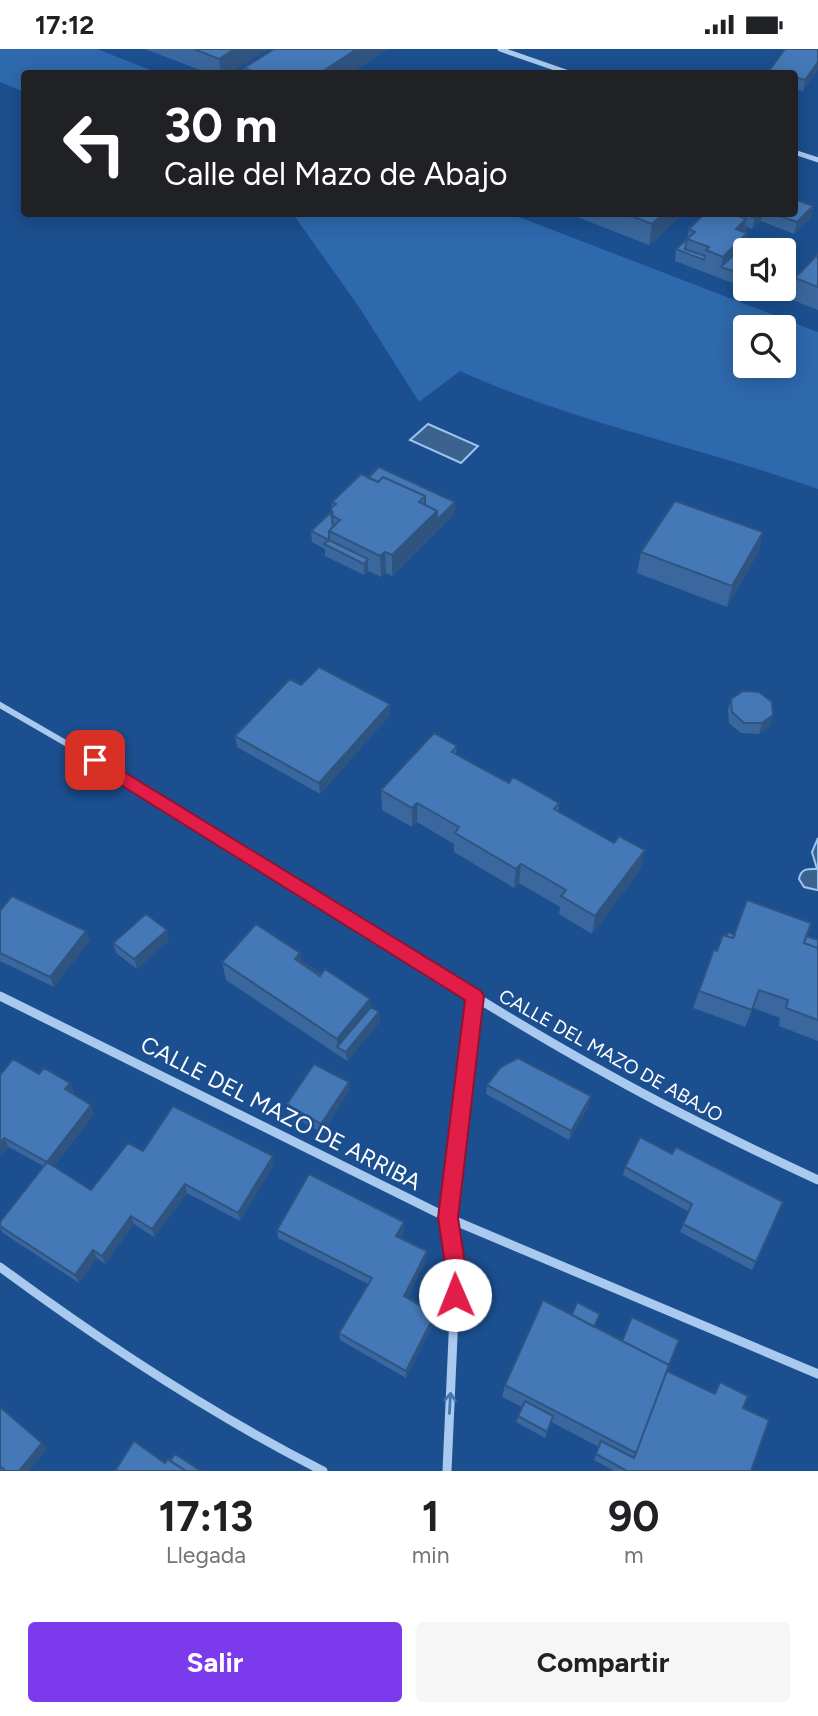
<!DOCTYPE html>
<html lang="es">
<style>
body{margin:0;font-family:Figtree,sans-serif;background:#f6f6f6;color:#202124;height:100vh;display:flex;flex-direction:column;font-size:26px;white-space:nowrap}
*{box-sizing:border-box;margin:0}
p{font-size:23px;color:#757577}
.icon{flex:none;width:38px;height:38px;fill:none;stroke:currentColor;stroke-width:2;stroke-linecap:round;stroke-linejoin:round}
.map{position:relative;height:1422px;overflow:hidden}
.details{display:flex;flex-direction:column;background:#fff;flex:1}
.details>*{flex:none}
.top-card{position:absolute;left:21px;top:21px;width:777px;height:147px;border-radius:7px;box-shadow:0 4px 18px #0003;background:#202124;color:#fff;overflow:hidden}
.controls{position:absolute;left:733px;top:189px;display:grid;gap:14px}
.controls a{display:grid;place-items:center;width:63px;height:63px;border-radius:7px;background:#fff;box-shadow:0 4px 18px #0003;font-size:35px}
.pin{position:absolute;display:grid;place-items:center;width:60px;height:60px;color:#fff;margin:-30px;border-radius:14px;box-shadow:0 4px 10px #0006}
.me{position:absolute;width:77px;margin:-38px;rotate:359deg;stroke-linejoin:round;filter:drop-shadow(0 0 5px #0008)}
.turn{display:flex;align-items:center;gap:24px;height:147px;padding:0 28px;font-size:32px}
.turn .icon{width:91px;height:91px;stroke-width:2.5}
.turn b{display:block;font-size:49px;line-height:60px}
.eta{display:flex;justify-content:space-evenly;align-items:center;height:119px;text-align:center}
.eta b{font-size:42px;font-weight:700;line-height:49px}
.button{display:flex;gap:14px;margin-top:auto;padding:14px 28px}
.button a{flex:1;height:80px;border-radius:7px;background:#7c3aed;color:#fff;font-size:28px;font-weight:700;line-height:80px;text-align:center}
.button a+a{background:#f6f6f6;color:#202124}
.status{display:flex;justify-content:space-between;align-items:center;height:49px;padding:0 35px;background:#fff;direction:ltr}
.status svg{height:19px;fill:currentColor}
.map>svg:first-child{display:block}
.green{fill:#2e69ad;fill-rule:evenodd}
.water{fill:#3c6290;stroke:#9cc4f0;stroke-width:2}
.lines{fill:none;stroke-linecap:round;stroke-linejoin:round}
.minor-far2{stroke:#a9c9ee;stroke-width:5}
.minor-far1{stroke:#a9c9ee;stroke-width:6}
.minor{stroke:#a9c9ee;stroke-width:9}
.wall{fill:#3a679d}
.shaded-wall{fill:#305480}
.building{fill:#4478b7;stroke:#305480;stroke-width:2}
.oneway{stroke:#4674ac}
.route{fill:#e11d48;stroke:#92132f;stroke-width:2}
.labels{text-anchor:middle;stroke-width:5;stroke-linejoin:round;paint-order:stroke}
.street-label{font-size:19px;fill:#fff;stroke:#1b4f8f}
.near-street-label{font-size:23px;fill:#fff;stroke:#1b4f8f}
</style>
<div class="status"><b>17:12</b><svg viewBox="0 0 49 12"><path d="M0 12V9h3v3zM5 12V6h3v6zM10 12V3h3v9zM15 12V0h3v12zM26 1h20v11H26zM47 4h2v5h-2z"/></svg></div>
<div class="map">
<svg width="818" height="1422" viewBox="0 0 818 1422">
<rect width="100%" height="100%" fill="#1b4f8f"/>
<path class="green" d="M0,0H97L158,24H24V43L0,33Z
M293,165H511L818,283V440C700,398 575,374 460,322L419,353L359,258ZM746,278H784V317H746Z"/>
<path class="water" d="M428,375L478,397L461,414L410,391Z
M818,789V841H817L804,838L799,830C801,819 808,820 817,820L812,803Z"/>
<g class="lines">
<path class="minor-far2" d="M500,0L569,24
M794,103L818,111"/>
<path class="minor-far1" d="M0,656L102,715L275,822"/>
<path class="minor" d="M273,820C384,890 494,963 609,1026C677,1064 747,1098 818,1131
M0,947L448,1169L818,1325
M0,1218C103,1294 209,1364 323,1422
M447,1422L456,1221L448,1169L475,947"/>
</g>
<path class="wall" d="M145,0H267V1L230,24H208Z
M274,0H388L351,24H244V19Z
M818,0L803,42L794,40V24H769V22Z
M796,125L797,132L795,150L813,157L811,168L794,185L761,172L752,180L747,178L746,184H747L744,201L746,202V235L743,238L675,212L676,200L687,190L689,180L705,164H794Z
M578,164H684L649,196L577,168Z
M818,205V261L790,250L795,229Z
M368,428L455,453L454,465L392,527L386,524L381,528L368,522L364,526L325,507V500L312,493L311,482L331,463L332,453Z
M763,483L758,504L727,558L637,524L641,503Z
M301,636L390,655V666L320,745L237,698L235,687Z
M731,650L773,666L770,677L759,685L741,684L729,674L728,661Z
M457,697L456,705L509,734L559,754L558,763L641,820L592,885L559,865L560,858L519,834L514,839L454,803V795L417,773L412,778L382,761L381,741Z
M0,862L86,882L89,892L54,938L0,912Z
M735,886L806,887L818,891V992L779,977L780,969L753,959L745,978L693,959L699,942L717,902L726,887Z
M169,891L137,920L116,904L113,894Z
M300,904L301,912L371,958L380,973L347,1012L226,931L222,913Z
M39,1025L70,1034L74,1043L72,1045L94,1065L54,1117L91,1141L143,1102L274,1115L240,1172L187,1144L154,1188L134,1175L105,1215L97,1209L79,1234L3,1184L0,1179V1173L43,1117L9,1098L0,1108V1026Z
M349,1033V1042L322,1084L288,1064L287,1055Z
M487,1036L591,1047L589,1056L569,1091L486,1045Z
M672,1105L756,1213L752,1221L680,1183L689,1163L623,1126L625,1118Z
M277,1181H404L400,1189L426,1210L407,1249L435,1272L406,1329L340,1291L339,1284L368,1235L278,1189Z
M595,1278L667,1322L714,1345L720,1333L743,1359L751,1422H614L594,1411L599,1398L551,1373L545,1389L516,1373L522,1358L502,1348L505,1336Z"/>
<path class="shaded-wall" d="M235,0H267V1L230,24H221L219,10Z
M357,0H388L351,24H320Z
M818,13V21L803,42L805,31Z
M797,120L795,129L798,126L796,137L799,133L795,154L794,122Z
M813,157L811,168L794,185L797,173Z
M664,164H684L649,196L652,175Z
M759,164H762L761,172L752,180L755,169Z
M746,170L744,179L747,176L745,186L747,184L743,205L721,218L723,208L736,180Z
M455,453L454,465L392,527V506L437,462Z
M763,483L758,504L727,558L732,537Z
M385,503L386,524L381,528L380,507Z
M368,510V522L364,526V515Z
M390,655V666L320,745L319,734Z
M773,666L770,677L759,685L762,674Z
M417,754V773L412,778V759Z
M645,801L641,820L592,885L595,867Z
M521,815L519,834L514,839L516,820Z
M167,881L169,891L137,920L134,910Z
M86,882L89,892L54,938L50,928Z
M300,904L302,922L295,910Z
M370,950L371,968L337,998V990Z
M379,963L380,973L347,1012L346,1003Z
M349,1033V1042L322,1084L321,1075Z
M70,1034L74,1043L69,1049L65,1040Z
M591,1047L589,1056L569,1091L571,1082Z
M91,1056L94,1065L51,1121L47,1113Z
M4,1089L9,1098L0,1108V1094Z
M273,1107L274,1115L240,1172L238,1164Z
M185,1135L187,1144L154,1188L152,1180Z
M131,1167L134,1175L105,1215L102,1207Z
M404,1173V1181L396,1195V1187Z
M93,1201L97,1209L79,1234L75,1226Z
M427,1202L426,1210L404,1255V1247Z
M435,1265V1272L406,1329V1322Z
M42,1394L47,1400L29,1422H19Z"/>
<path class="building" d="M194,0H235L219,10Z
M274,0H357L320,24H257L244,19Z
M785,0H818V13L805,31L794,28V24H780L769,22Z
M794,150L813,157L797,173L774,165L794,164Z
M624,164H664L652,175Z
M705,164H732L746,170L736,180L747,184L723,208L706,201L709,198L687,190L695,183L689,180Z
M742,164H759L755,169Z
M687,190L685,200L705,207L704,211L676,200Z
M740,200L746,202L745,226L721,218Z
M818,205V238L795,229Z
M379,418L455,453L437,471V462L425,456V447L383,428L378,433L368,429Z
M361,425L378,433L383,428L425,447L419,453L437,462L392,506L385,503L380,507L329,482L340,471L333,467L331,459L336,455L332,453Z
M675,452L763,483L732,537L641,503Z
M331,463L333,477L329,482V491L368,510L364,515L324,495L329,491L311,482Z
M319,618L390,655L319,734L235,687L290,630L301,636Z
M743,642L759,643L772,653L773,666L762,674H744L732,663L731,650Z
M434,684L457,697L452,703L479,718L509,734L513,728L559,754L554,760L614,794L619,787L645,801L595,867L561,847L566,841L521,815L516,820L455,784L459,778L417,754L412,759L381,741Z
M12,847L86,882L50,928L0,904V862Z
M747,851L811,874L804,894L818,899V971L786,959L788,951L759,941L752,961L699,942L714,900L717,902L723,886L733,889Z
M146,865L167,881L134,910L113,894Z
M256,875L300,904L295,910L320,927L325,920L370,950L337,990L222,913Z
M728,883L735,886L733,889L726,887Z
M806,887L818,891V899L804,894Z
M301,912L321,925L320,927L300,913Z
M371,958L379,963L346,1003L337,998Z
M518,1009L591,1047L571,1082L487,1036L501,1018Z
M13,1010L39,1025L44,1019L70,1034L65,1040L91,1056L47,1113L91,1141L128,1094L143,1102L173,1057L273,1107L238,1164L185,1135L152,1180L131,1167L102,1207L93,1201L75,1226L0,1177V1173L47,1113L4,1089L0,1094V1026Z
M314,1015L349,1033L321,1075L287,1055Z
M640,1088L672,1105L676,1098L783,1153L756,1213L683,1175L692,1155L625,1118Z
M309,1125L404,1173L396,1187L427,1202L404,1247L435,1265L406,1322L339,1284L372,1229L277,1181Z
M543,1251L669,1316L636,1404L505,1336Z
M577,1253L600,1265L594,1278L572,1266Z
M632,1268L679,1291L669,1316L622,1292Z
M667,1322L715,1345L720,1333L748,1347L743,1359L769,1371L751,1422H627L596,1405L601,1392L634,1409Z
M525,1352L553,1367L547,1383L518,1367Z
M0,1358L42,1394L19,1422H6L0,1417Z
M134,1392L165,1414L168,1410L186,1422H115Z
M175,1405L201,1422H186L170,1412Z
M0,1417L6,1422H0Z"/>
<defs><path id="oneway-shaft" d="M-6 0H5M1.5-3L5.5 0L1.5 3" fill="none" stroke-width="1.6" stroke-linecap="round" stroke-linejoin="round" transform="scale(1.75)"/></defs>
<use class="oneway" href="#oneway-shaft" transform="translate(450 1354) rotate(-87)"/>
<path class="route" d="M95,705L481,942L484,947L458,1169L466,1221L462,1253L455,1256L448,1253L445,1246L446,1221L438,1169L465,951L89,716L87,711Z"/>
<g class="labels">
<g class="street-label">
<text transform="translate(611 1006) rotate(29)" y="7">CALLE DEL MAZO DE ABAJO</text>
</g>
<g class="near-street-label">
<text transform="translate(281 1064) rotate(27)" y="8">CALLE DEL MAZO DE ARRIBA</text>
</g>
</g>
</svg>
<div class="controls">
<a><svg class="icon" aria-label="sound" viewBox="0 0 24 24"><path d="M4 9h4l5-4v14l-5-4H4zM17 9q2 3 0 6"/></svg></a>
<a><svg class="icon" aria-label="search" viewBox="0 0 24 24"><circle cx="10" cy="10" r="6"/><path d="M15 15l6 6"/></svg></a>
</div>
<div class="pin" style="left:95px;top:711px;background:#d93025"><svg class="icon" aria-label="arrive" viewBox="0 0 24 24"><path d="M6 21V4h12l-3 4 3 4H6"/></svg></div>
<svg class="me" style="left:455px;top:1246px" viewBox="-20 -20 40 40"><circle r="19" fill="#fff"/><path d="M0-13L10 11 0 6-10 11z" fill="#e11d48"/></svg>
<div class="top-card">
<div class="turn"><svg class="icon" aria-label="left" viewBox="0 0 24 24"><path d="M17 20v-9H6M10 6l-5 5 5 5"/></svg><div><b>30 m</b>Calle del Mazo de Abajo</div></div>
</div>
</div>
<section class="details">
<div class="eta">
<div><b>17:13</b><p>Llegada</p></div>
<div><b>1</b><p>min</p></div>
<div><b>90</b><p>m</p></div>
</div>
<div class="button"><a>Salir</a><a>Compartir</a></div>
</section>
